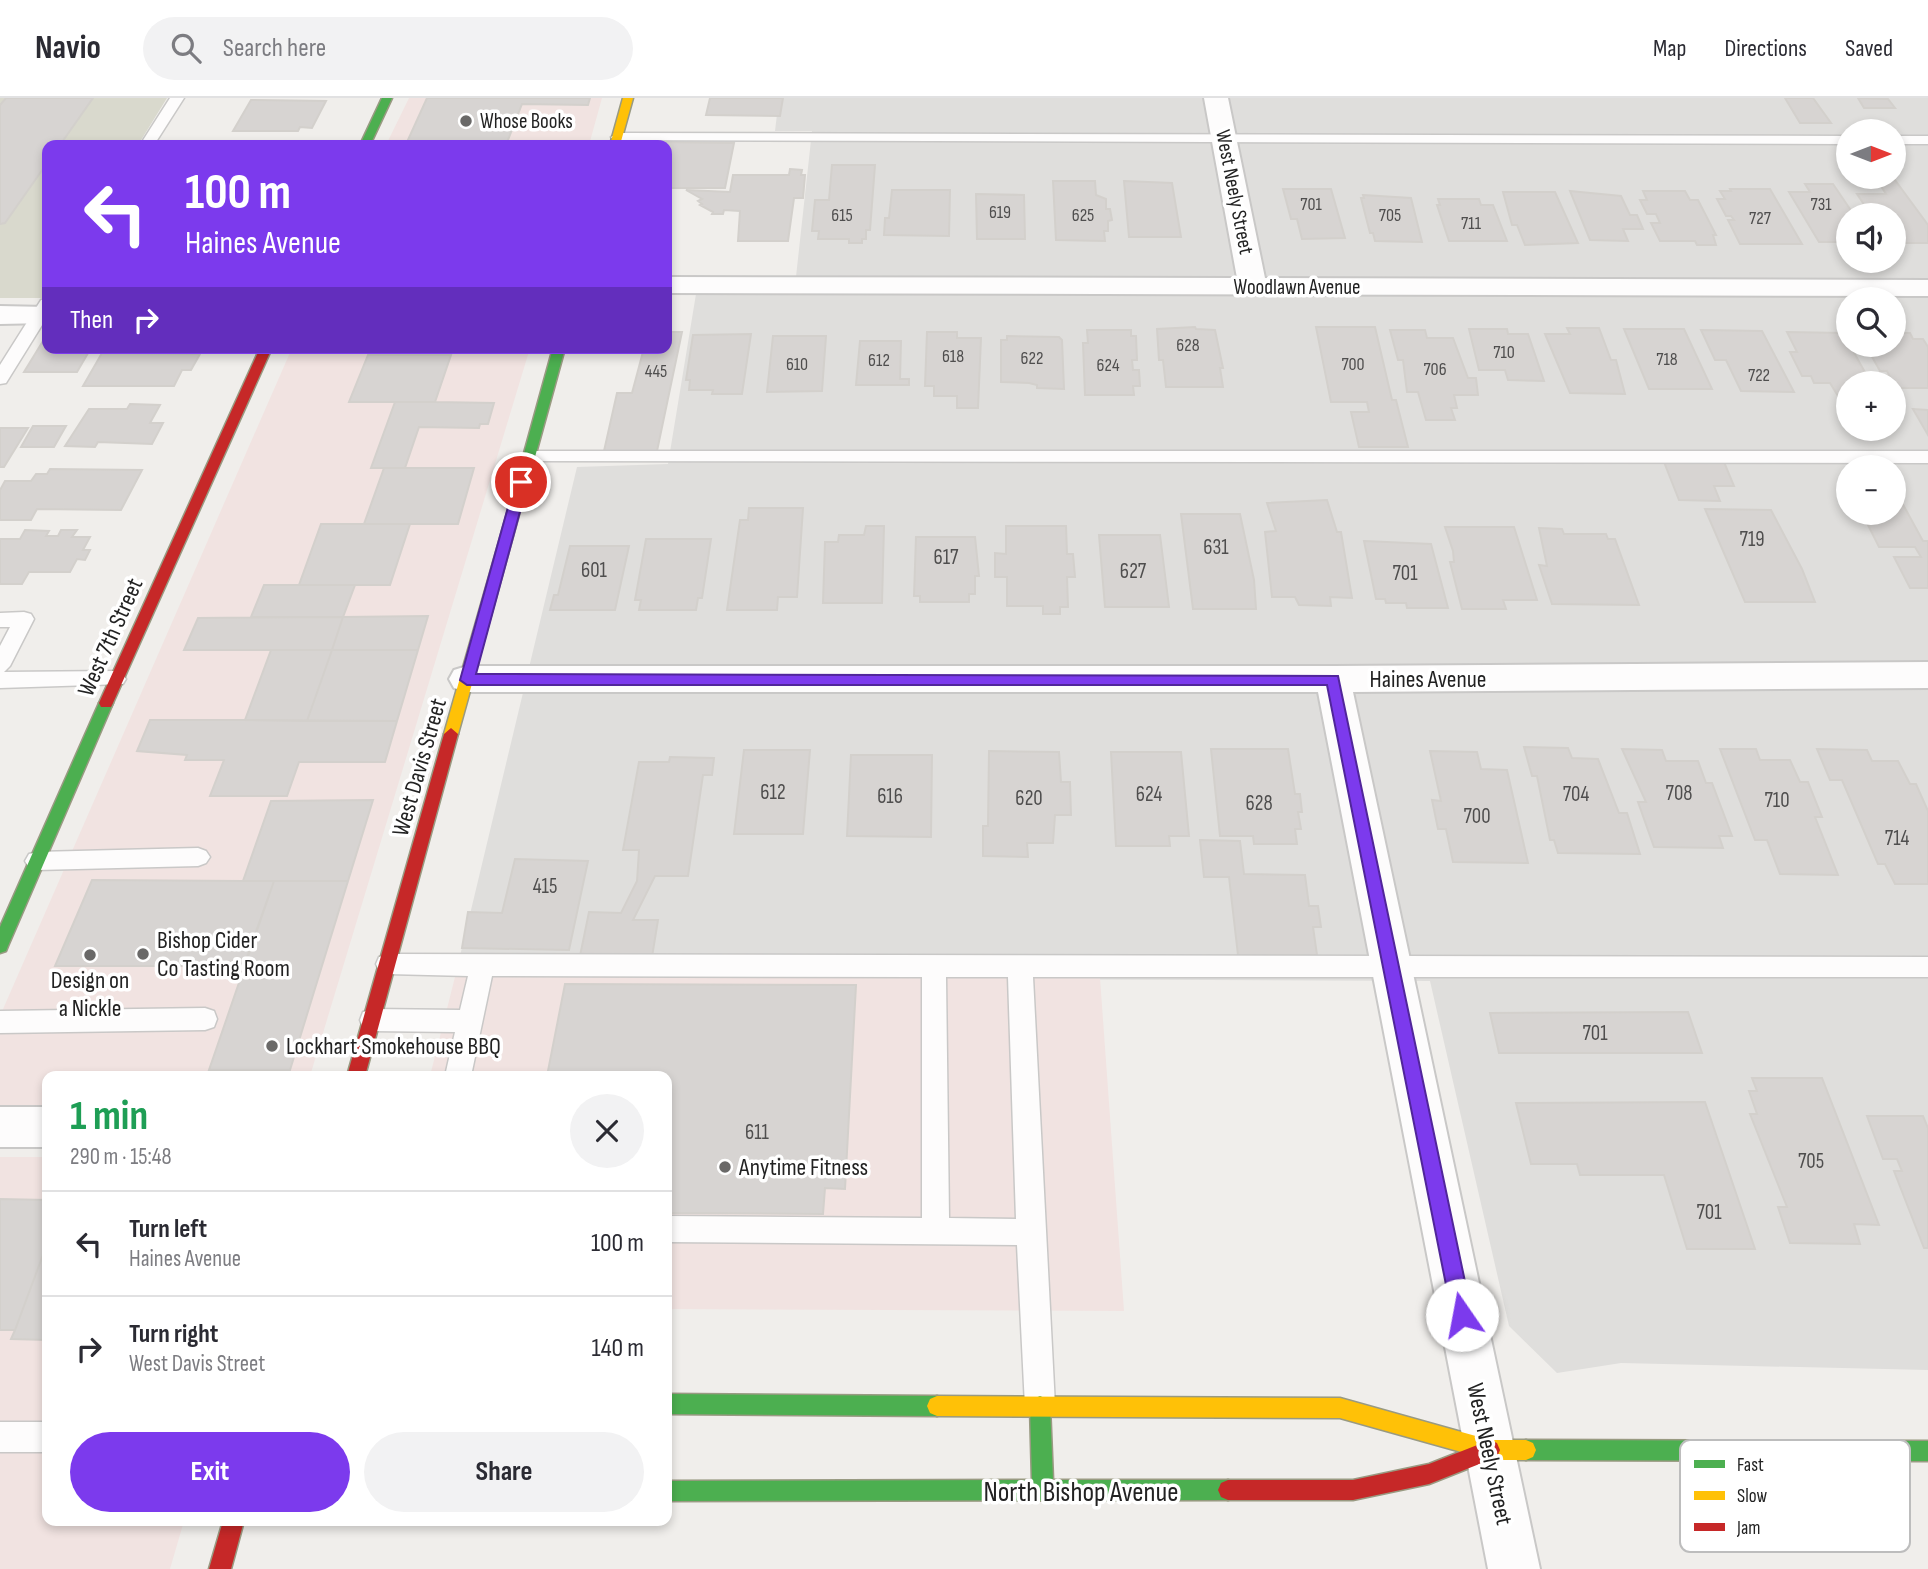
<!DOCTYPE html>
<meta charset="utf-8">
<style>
body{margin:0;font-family:"Sofia Sans Condensed",sans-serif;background:#f2f2f3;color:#2b2b33;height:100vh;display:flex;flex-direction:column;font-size:26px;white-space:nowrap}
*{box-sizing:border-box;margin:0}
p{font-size:23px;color:#7c7c81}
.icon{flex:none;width:38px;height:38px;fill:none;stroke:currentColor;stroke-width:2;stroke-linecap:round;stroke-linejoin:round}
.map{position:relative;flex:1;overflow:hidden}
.panel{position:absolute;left:42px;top:973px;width:630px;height:455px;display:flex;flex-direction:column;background:#fff;border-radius:14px;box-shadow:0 4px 10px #0003}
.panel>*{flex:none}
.hud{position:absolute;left:42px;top:42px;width:630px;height:214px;border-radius:14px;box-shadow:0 4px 10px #0003;background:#7c3aed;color:#fff;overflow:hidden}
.needle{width:46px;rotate:90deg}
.controls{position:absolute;left:1836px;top:21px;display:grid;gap:14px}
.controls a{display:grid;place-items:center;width:70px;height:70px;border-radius:50%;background:#fff;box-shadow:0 4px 10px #0003;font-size:35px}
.pin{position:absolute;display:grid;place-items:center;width:60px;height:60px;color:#fff;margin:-30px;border:4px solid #fff;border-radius:50%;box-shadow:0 2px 7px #0007}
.me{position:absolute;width:77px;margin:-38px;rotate:348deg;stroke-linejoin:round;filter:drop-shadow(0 0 5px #0008)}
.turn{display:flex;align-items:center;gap:24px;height:147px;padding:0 28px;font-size:32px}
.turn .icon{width:91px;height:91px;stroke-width:2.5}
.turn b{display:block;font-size:49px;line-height:60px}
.then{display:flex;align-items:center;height:66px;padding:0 28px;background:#0003;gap:14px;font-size:26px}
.round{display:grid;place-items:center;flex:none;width:74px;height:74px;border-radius:37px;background:#f2f2f3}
.overview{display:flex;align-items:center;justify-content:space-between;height:119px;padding:0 28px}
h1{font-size:42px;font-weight:700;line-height:52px;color:#1e9e55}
.button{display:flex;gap:14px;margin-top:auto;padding:14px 28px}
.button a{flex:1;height:80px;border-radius:42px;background:#7c3aed;color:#fff;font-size:28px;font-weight:700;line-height:80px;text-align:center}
.button a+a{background:#f2f2f3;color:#2b2b33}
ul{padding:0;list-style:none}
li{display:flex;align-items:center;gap:21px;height:105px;padding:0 28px;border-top:2px solid #e1e1e2}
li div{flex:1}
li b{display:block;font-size:26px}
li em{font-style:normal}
header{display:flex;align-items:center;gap:42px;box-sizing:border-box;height:98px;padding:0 35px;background:#fff;border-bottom:2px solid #e1e1e2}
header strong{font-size:33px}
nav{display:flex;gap:38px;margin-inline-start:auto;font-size:24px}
.search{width:490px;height:63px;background:#f2f2f3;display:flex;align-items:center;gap:18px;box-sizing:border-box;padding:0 24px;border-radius:38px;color:#7c7c81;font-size:26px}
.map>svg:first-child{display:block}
.residential{fill:#dfdedc;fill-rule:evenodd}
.commercial{fill:#f1e3e1}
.construction{fill:#d9d9cd}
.building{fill:#d7d4d2;stroke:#d3d0cc;stroke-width:2}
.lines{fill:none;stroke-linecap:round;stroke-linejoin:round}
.lane-casing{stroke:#c9c8c7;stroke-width:3}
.street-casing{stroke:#c9c8c7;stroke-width:4}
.fast-casing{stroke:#999a82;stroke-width:3}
.slow-casing{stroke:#999a82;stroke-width:3}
.jam-casing{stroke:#999a82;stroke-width:3}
.lane{fill:#fdfcfc;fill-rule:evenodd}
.street{fill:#fdfcfc;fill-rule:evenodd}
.fast{fill:#4caf50;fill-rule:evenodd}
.slow{fill:#ffc107;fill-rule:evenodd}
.jam{fill:#c62828;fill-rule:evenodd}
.route{fill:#7c3aed;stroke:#51269a;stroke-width:2}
.poi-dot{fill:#6a6968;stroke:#fff;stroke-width:2.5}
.labels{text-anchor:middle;stroke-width:7;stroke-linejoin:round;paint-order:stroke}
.far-number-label{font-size:18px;fill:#4f4e4e}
.far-poi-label{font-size:21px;fill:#222;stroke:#fff;text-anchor:start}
.far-street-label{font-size:21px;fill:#222;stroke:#fff}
.number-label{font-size:21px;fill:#4f4e4e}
.street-label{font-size:24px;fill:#222;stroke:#fff}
.poi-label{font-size:24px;fill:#222;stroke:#fff;text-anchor:start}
.near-street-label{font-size:28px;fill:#222;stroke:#fff}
.key{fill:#fff;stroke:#bdbdbd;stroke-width:2}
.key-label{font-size:19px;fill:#222}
</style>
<header>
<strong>Navio</strong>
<div class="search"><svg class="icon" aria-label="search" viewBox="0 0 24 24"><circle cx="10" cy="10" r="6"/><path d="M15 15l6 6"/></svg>Search here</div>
<nav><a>Map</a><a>Directions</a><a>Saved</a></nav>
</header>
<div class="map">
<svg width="1928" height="1471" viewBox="0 0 1928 1471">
<rect width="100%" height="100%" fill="#f0eeeb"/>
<path class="residential" d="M779,0H1928V1272L1621,1265L1557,1275L1509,1228L1430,883L455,879L577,369L668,366L696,196L794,197L812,33H775ZM1848,33H1894V79H1848ZM1848,117H1894V163H1848ZM1848,201H1894V247H1848ZM1848,285H1894V331H1848ZM1848,369H1894V415H1848Z"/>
<path class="commercial" d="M409,0H602L589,47H386Z
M292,250H530L310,978H47V1009H0V918Z
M455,879L1100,880L1124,1213L667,1211V978H430Z
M0,1059H47V1423H184L170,1471H0Z"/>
<path class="construction" d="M0,0H167L138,47H47V191L42,200H0Z"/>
<path class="building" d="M6,0H93L60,47H47V65L5,125L0,126V7Z
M427,0H590L588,7L522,6L506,47L407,44Z
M710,0H783L780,18L706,17Z
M1785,0H1813L1831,25H1800Z
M1858,0L1888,1L1895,10H1864Z
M251,2L326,3L312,30L300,29L298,33H233Z
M306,44L304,47H196L197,45Z
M661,44L734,45L725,90H667V47H660Z
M832,67H875L870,132H866V141H862V145H849V141H818L819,133H812L815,102H829Z
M790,71L802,72L801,77H805L803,100H794L788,143H738L740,113L724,112L723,116H712L713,114L700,107L702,106L698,103L702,101L686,92L730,94L733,77H789Z
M1877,82H1895L1928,127V145H1894V117H1871L1857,96H1886Z
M1053,83H1095L1096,97L1106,101V111H1110L1112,122L1108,123V133H1104L1105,143L1056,142Z
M1124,83L1172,85L1181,139H1129Z
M1805,86H1833L1854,117H1848V139H1843L1846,144H1819L1789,94H1810Z
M1283,91H1331L1345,140L1302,141L1297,121H1291Z
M1730,91H1770L1802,146H1740L1728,122H1734L1731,118H1726L1717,101H1725L1720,93H1731Z
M892,92H950L949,138L884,137L885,120H889Z
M1570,93L1621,98L1630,117H1637L1643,131H1623L1628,143L1590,142Z
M1643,93H1685L1690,102H1698L1716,137H1713L1716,147H1697L1695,143H1660L1651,125H1660L1656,116H1647L1640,102H1647Z
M1503,94H1555L1578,145L1525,147L1517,127H1512Z
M976,96L1024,97L1025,141H977Z
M1363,97L1411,100L1422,144L1375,143L1373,135H1370L1361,100H1364Z
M1438,101H1479L1481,107H1493L1507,143H1449L1437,107H1440Z
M1195,229L1196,231L1215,232L1223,270H1220L1223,289H1166L1163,262H1159L1157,231Z
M1316,229H1375L1392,302H1396L1408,349H1359L1351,314H1369L1367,304H1331Z
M1567,230H1599L1611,262H1616L1625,296L1570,295L1545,236H1570Z
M1469,231H1507L1508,236H1528L1544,283L1508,282L1505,272H1479Z
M1624,231H1684L1712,291H1649Z
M1087,232H1131V238H1136L1137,262H1132L1133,272H1139L1140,288H1133L1134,297H1085L1083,245H1088Z
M1390,232H1425L1427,240H1453L1468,280H1476L1478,297H1454L1457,310H1451L1455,322H1426L1418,294H1407L1403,262H1398Z
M1701,232L1762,233L1794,294L1741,293L1726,262H1715Z
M667,234H682L657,353H604L617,295H632L644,250H667Z
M927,234H957V240H981L978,310H957V298H934V288H925Z
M1787,234L1843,235L1871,285H1848V311H1846L1830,285H1814L1811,278H1802L1790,254H1797Z
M1894,235H1910L1913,241H1923L1928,249V290H1896L1887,273H1880L1871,257H1878L1872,247H1894Z
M751,236L742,296H712L713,292H689L690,282H686L693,237Z
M773,238H826L822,293L767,294Z
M1007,238L1059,239L1062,242L1064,291L1037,290V287L1029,285L1001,284V242H1007Z
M43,243H47V250H91L77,274H24Z
M860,243H901L900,281H909V287H856Z
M102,255L200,256L191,272H182L174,288H83Z
M368,257H451L435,304H349Z
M395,304H435L494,305L488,326H480L479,330L419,329L405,370H371Z
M130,306L160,307L150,325H163L152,346L98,344L95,349L65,348L89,311H127Z
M1913,311L1928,312V337Z
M33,328H66L54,349H21Z
M0,330H28L4,369H0Z
M1664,364H1724L1734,388H1714L1720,403L1679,402Z
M384,370H474L458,426H364Z
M50,371L142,372L121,412L37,411L31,422H0V392L5,383H31L36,376H47Z
M1894,401H1900L1923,443H1928V490H1910L1894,459H1921L1915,449H1879L1862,415H1894Z
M1327,402L1337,434H1341L1352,500L1330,499L1331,508L1299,507L1295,499H1272L1265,434L1276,433L1267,405Z
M749,410H803L797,499H778L777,512H727L740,422H748Z
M1705,411L1771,412L1802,471L1815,504H1745Z
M1181,416H1240L1254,482L1256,511H1193Z
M321,426H410L390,487H299Z
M866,428H884L882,505H823L825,444H838L839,437H864Z
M1006,428H1066L1067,456H1073L1075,479H1067L1068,509H1060V516H1043V508H1007V479H995V455L1006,456Z
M1445,429H1514L1537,502H1503L1506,511H1462L1450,464H1454L1453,453Z
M1539,430L1562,431L1564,436H1606L1608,441H1615L1639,507L1552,506L1539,467L1547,468Z
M25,432L49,433L46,438H58L61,432H77L72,439H90L83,452H90L85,462L77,461L70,474H29L22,486H0V441H20Z
M1099,437H1160L1169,509H1105Z
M916,439H975L979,478H975V496H969V504H920V498H914Z
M646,441H711L702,500H698L696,512H639L641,502H635Z
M1364,443L1431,446L1448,510H1407L1406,505H1386L1385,501H1376Z
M570,448H629L615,512H550L554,497H558Z
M264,487H355L343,519H251Z
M428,518L418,552H332L343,519Z
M343,519L332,552H184L198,520Z
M271,552H332L307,623L245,622Z
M332,552H418L397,623H307Z
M150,622H245L397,623L385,664H299L287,698H210L224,662H185L187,657L137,653Z
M1524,649L1568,650L1572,660L1598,661L1619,715H1627L1640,756L1558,755L1554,742H1550L1537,678H1532Z
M1211,651H1288L1295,696H1300L1302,714H1298L1301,731H1295L1297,746H1254L1253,738H1220Z
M1622,651L1662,652L1666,663H1698L1706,685H1712L1732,738H1719L1723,750L1654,749L1638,704H1646Z
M1720,651H1756L1760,662H1790L1800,684H1808L1822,719H1815L1838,777L1780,776L1767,742H1755Z
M1817,651L1867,652L1872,663H1898L1910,686H1916L1928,713V786H1895L1885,766H1878L1842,682H1830Z
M744,652H810L803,736H734Z
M989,653L1059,654L1061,684H1070L1071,717H1055L1053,745H1027L1028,759L983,758V728H988Z
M1430,653L1477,654L1481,671L1507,672L1528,765L1453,764L1446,731H1438L1432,702L1441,703Z
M1111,654H1181L1189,738H1169L1170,748H1116Z
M851,657H932L931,739L847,738Z
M670,659L714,660L712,677H703L688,778H655L633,822H658L652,859L580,858L589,814L621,815L637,783L639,752H623L639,664H669Z
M373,702L348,783H243L271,703Z
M1200,742L1240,743L1244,776L1305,777L1309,808H1318L1321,829H1313L1317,857H1238L1229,779H1204Z
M515,761L588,763L569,852L462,850L468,814L502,815Z
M92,782L243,783H274L242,873H207L209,868H55Z
M274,783H348L290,972H209Z
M565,886L856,887L845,1091L825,1090L823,1116L667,1115V978H547Z
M1688,914L1702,955H1499L1490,915Z
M1752,980H1822L1879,1127L1854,1126L1860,1146L1790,1145L1778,1109H1787L1750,1016H1757L1749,993H1757Z
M1705,1004L1755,1151H1687L1664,1077H1580L1577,1066H1531L1516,1005Z
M1867,1018H1923L1928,1030V1150H1924L1894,1073H1902L1897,1061H1883Z
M0,1101L47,1102V1146L15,1232H0Z
M47,1146V1242L11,1241L15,1232Z"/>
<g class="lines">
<defs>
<path id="lane" d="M170,0H184L154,47H140Z
M618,35L1848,38V46L613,42L611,39Z
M1894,38H1928V46H1894Z
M47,201V219L6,285L0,286V267L41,202Z
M528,353H1928V365L521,363L519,359Z
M24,514L31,516L34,521L10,568L4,574L116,573L123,576L126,581L123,586L0,590V548L10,529H0V515Z
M198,750L206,753L210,759L206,765L198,768L37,772L29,770L25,763L29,756L37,754Z
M388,856L1928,859V879H1033L1055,1308L1050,1318L1040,1323L1030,1318L1025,1308L1017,1147L667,1144V1118L922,1120V879L492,878L471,978H445L455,934L372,933L363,930L360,922L363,914L372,911L460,912L468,878L388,876L379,873L376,866L379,859ZM946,879H1008L1016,1121L949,1120Z
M205,910L214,913L217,921L214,929L205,932L0,935V913Z
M0,1324H47V1354H0Z"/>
<path id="street" d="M1204,0H1228L1265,180L1928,182V198L667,195V179L1237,180Z
M0,208L47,209V225L0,226Z
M1928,564V590L1353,594L1540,1471H1488L1318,594H467L454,590L449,581L454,572L467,568H1333Z
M0,1009H47V1049H0Z"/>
<path id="fast" d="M382,0H392L370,47H360Z
M553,250H565L530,377L524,381L518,377Z
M106,600L113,605L8,848L6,853L0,855V829L99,605Z
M667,1296L937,1298L944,1301L947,1308L944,1315L937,1318L667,1316Z
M1040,1298L1047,1301L1050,1308L1053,1382H1228L1235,1385L1238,1392L1235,1399L1228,1402L667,1403V1383L1032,1382L1030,1308L1033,1301Z
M1526,1342L1928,1343V1363L1526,1362L1519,1359L1516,1352L1519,1345Z"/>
<path id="slow" d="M623,0H633L620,47H610Z
M524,373L530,377L458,636L451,642L444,636L518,377Z
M937,1298L1340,1300L1490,1342H1526L1533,1345L1536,1352L1533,1359L1526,1362H1490L1340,1320L937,1318L930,1315L927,1308L930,1301Z"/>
<path id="jam" d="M260,250H272L113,605L111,609H101L99,605Z
M451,630L458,636L365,978H347L444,636Z
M1490,1342L1497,1345L1500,1352L1497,1359L1429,1386L1353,1402H1228L1221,1399L1218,1392L1221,1385L1228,1382H1353L1429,1366Z
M223,1423H244L231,1471H209Z"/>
</defs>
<use href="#lane" class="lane-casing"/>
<use href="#street" class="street-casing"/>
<use href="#fast" class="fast-casing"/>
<use href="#slow" class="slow-casing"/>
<use href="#jam" class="jam-casing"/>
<use href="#lane" class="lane"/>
<use href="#street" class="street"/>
<use href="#fast" class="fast"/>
<use href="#slow" class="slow"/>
<use href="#jam" class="jam"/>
</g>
<path class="route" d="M521,379L528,384L476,576L1338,578L1472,1217L1469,1224L1462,1227L1455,1224L1452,1217L1327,587H467L460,582L515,384Z"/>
<g class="poi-dot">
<circle cx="466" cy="23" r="7"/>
<circle cx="143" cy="856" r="7"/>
<circle cx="90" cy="857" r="7"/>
<circle cx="272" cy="948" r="7"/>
<circle cx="725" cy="1069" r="7"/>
</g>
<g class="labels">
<g class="far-number-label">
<text x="1311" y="112">701</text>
<text x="1821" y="112">731</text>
<text x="1000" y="120">619</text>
<text x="842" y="123">615</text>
<text x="1083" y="123">625</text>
<text x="1390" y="123">705</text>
<text x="1760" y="126">727</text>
<text x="1471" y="131">711</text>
<text x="1188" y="253">628</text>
<text x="1504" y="260">710</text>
<text x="953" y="264">618</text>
<text x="1032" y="266">622</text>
<text x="1667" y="267">718</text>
<text x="879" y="268">612</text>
<text x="797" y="272">610</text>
<text x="1353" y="272">700</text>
<text x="1108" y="273">624</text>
<text x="1435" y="277">706</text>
<text x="656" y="279">445</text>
<text x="1759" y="283">722</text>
</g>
<g class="far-poi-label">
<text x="480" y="30">Whose Books</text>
</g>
<g class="far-street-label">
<text transform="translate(1235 94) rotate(79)" y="7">West Neely Street</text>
<text x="1297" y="196">Woodlawn Avenue</text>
</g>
<g class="number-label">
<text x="1752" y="448">719</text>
<text x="1216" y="456">631</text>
<text x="946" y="466">617</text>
<text x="594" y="479">601</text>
<text x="1133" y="480">627</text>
<text x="1405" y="482">701</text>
<text x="773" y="701">612</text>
<text x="1679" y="702">708</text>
<text x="1149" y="703">624</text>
<text x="1576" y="703">704</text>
<text x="890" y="705">616</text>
<text x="1029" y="707">620</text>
<text x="1777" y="709">710</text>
<text x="1259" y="712">628</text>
<text x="1477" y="725">700</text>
<text x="1897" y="747">714</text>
<text x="545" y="795">415</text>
<text x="1595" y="942">701</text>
<text x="757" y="1041">611</text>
<text x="1811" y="1070">705</text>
<text x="1709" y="1121">701</text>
</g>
<g class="street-label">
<text transform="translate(110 539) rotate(-66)" y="8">West 7th Street</text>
<text x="1428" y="589">Haines Avenue</text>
<text transform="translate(419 669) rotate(-74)" y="8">West Davis Street</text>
<text transform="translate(1490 1356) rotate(78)" y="8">West Neely Street</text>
</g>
<g class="poi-label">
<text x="157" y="850">Bishop Cider<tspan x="157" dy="28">Co Tasting Room</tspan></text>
<text x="90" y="890" text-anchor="middle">Design on<tspan x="90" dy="28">a Nickle</tspan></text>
<text x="286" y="956">Lockhart Smokehouse BBQ</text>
<text x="739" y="1077">Anytime Fitness</text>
</g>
<g class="near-street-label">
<text x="1081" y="1403">North Bishop Avenue</text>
</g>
</g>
<rect x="1680" y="1342" width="230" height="112" rx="10" class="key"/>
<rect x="1694" y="1362" width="31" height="8" fill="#4caf50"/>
<rect x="1694" y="1393" width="31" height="9" fill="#ffc107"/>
<rect x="1694" y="1425" width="31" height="8" fill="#c62828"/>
<g class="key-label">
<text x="1737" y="1373">Fast</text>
<text x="1737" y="1404">Slow</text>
<text x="1737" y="1436">Jam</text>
</g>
</svg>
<div class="controls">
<a><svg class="needle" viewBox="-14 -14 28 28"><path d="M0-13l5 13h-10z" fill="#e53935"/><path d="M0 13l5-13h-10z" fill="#7c7c81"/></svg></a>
<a><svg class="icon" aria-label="sound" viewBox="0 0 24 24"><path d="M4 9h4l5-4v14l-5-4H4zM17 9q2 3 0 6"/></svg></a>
<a><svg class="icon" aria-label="search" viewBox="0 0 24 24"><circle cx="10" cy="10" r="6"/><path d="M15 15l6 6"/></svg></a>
<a>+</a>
<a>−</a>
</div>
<div class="pin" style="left:521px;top:384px;background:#d93025"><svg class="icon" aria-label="arrive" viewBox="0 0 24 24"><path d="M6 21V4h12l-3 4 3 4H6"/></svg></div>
<svg class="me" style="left:1462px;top:1217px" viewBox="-20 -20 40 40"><circle r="19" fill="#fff"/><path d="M0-13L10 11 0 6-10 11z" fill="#7c3aed"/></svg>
<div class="hud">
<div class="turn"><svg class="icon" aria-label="left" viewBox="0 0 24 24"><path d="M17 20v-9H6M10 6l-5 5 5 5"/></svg><div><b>100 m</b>Haines Avenue</div></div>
<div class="then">Then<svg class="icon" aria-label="right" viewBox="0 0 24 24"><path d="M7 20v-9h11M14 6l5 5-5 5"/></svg></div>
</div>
<section class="panel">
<div class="overview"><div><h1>1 min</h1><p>290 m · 15:48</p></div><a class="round"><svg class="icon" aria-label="close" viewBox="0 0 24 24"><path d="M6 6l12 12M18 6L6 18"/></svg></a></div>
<ul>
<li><svg class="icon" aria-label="left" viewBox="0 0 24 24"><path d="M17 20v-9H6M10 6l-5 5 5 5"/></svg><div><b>Turn left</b><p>Haines Avenue</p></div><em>100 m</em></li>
<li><svg class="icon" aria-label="right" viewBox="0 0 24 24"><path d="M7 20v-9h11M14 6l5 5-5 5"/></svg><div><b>Turn right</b><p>West Davis Street</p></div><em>140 m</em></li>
</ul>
<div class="button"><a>Exit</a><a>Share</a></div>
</section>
</div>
